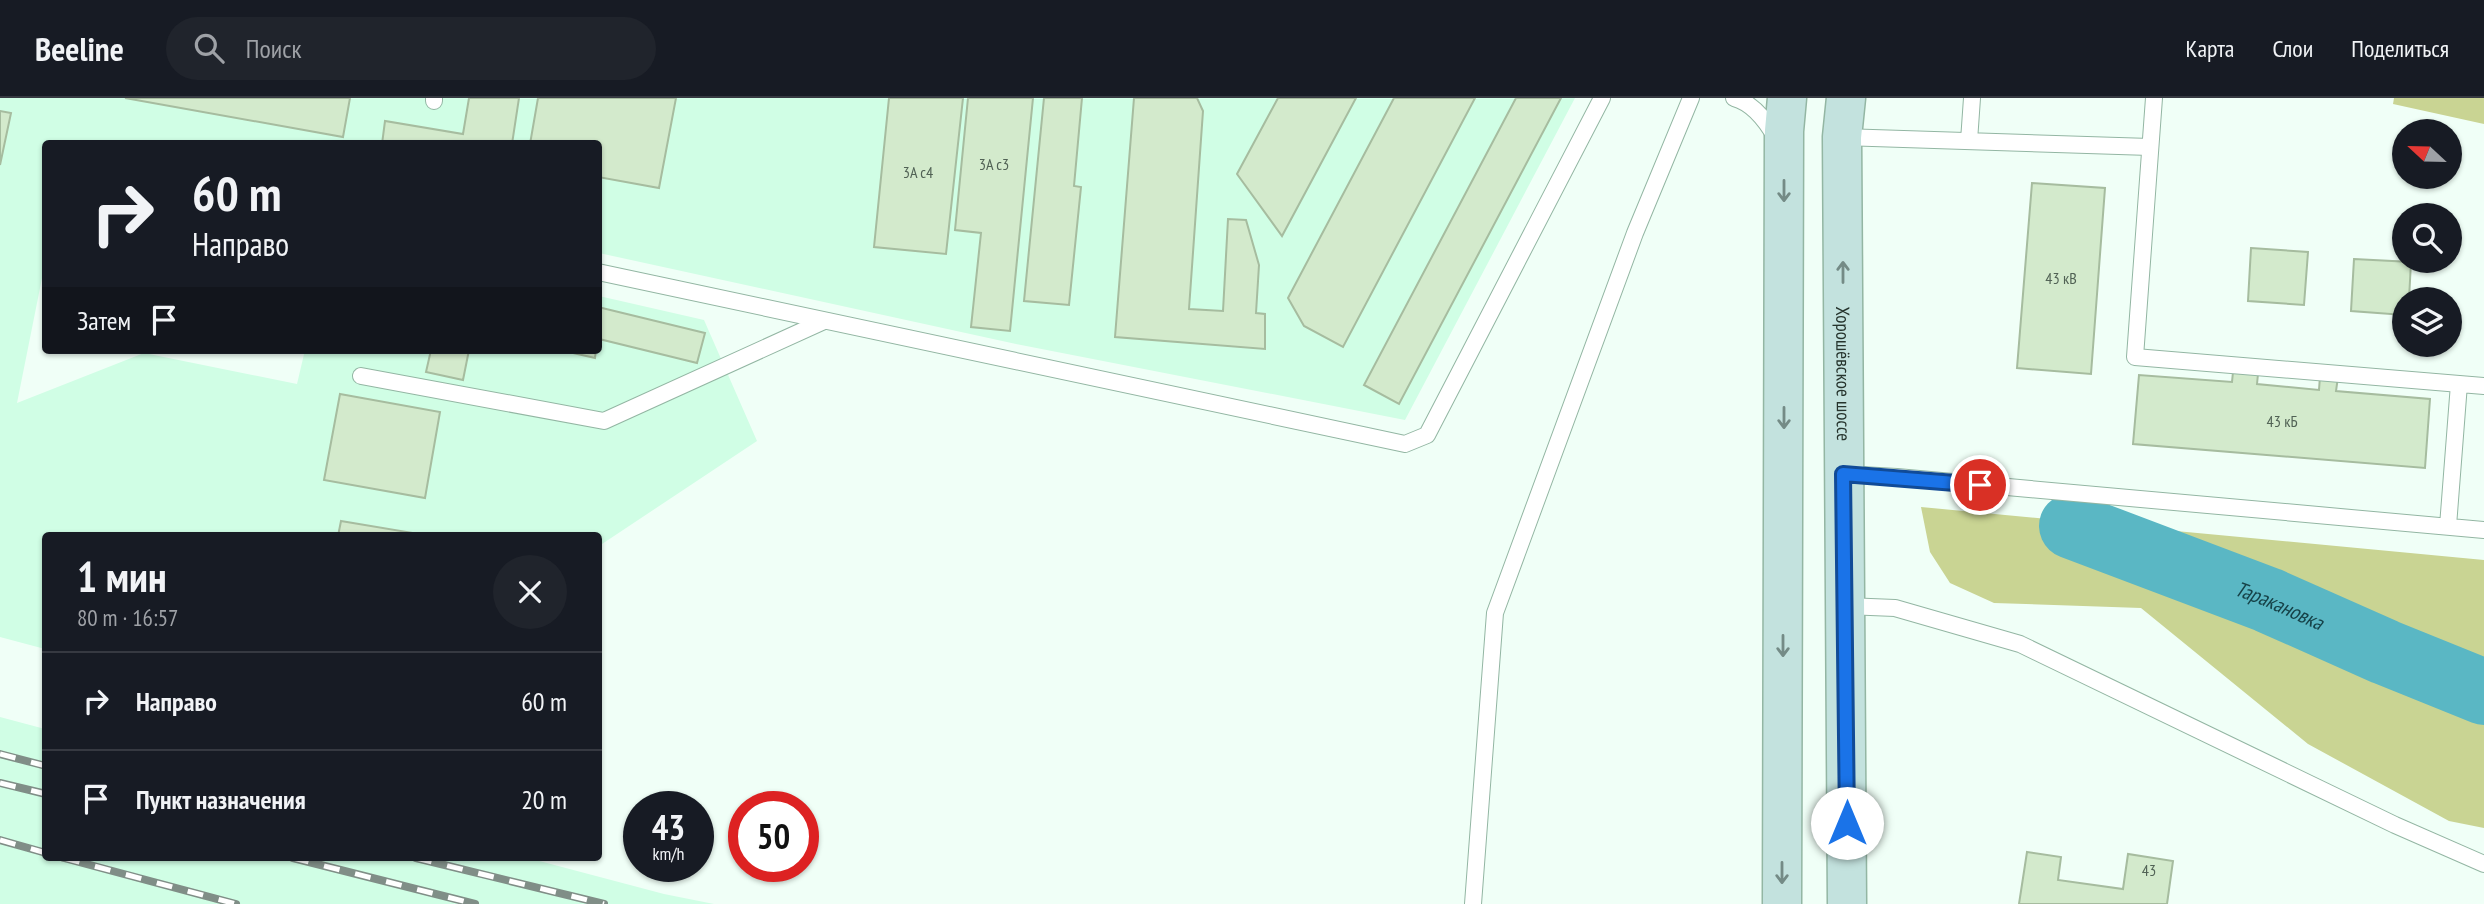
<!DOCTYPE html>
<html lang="ru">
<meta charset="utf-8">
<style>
body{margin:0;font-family:"PT Sans Narrow",sans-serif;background:#20242c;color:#f1f3f6;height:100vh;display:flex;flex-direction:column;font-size:26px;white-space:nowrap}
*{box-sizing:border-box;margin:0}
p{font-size:23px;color:#9ea1a6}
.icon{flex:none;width:38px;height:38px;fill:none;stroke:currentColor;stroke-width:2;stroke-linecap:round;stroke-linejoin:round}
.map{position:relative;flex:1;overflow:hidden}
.sheet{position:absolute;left:42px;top:434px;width:560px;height:329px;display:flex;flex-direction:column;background:#171b24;border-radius:7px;box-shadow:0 2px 5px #0004}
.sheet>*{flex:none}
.guide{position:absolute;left:42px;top:42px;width:560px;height:214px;border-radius:7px;box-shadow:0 2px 5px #0004;background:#171b24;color:#f1f3f6;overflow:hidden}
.needle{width:46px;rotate:292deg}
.fabs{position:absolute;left:2392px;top:21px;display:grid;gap:14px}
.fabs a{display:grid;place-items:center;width:70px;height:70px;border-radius:50%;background:#171b24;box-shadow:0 2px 5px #0004;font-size:35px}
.speed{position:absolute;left:623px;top:693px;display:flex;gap:14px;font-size:35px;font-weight:700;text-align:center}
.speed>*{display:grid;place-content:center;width:91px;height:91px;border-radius:50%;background:#171b24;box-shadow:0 2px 5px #0004;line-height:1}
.speed small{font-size:18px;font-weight:400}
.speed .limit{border:10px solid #d22;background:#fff;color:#111}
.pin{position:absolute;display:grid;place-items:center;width:60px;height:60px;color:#fff;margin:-30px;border:4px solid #fff;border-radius:50%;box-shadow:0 2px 7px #0007}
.me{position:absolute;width:77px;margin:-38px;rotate:0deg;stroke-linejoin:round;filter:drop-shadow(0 0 5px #0008)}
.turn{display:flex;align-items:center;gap:24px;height:147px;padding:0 35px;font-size:32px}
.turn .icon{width:91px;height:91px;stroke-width:2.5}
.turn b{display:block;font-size:49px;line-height:60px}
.then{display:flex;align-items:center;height:66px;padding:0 35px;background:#0003;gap:14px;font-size:26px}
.round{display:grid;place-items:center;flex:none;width:74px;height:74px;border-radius:37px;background:#20242c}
.overview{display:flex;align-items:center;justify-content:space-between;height:119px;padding:0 35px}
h1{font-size:42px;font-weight:700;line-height:52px}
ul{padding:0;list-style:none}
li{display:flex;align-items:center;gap:21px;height:98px;padding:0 35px;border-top:2px solid #363941}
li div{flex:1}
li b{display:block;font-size:26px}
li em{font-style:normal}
header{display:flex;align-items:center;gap:42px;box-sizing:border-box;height:98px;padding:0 35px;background:#171b24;border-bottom:2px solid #363941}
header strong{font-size:33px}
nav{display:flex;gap:38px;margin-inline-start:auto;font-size:24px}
.search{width:490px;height:63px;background:#20242c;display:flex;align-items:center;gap:18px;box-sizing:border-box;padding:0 24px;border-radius:38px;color:#9ea1a6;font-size:26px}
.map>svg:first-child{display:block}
.built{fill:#d0fee5}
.green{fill:#c9d493}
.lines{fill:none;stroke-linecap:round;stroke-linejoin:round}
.river{stroke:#5ab7c4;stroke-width:66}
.building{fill:#d3eacc;stroke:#a6bc9f;stroke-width:2}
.lane-casing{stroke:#93b6a3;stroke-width:18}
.secondary-casing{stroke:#93b6a3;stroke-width:41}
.lane{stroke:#fff;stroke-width:16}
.secondary{stroke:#c3e2de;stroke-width:38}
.rail-casing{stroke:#808e87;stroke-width:8}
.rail{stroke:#fff;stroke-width:5;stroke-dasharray:16;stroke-linecap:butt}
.oneway{stroke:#748b86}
.route-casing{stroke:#114b97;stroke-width:18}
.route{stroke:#1a73e8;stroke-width:12}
.labels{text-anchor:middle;stroke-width:5;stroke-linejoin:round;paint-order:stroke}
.number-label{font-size:16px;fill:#516255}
.street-label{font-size:19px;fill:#26342d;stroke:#fff}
.water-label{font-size:21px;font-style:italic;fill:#164248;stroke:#fff}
</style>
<header>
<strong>Beeline</strong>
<div class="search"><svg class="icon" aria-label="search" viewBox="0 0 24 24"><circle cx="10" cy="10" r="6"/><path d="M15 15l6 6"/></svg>Поиск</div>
<nav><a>Карта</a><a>Слои</a><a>Поделиться</a></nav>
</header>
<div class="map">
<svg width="2484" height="806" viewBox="0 0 2484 806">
<rect width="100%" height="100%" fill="#f0fff7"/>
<path class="built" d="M0,0H1575L1405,322L1016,246L599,155L598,46H46L45,165L17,305L144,255L297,286L305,252H598L599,198L704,222L757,343L599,448L598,438H46L45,551L0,539Z
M0,619L45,631L46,760H528L664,796L714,806H0Z"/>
<path class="green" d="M2394,0H2484V26L2393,6Z
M1921,409L2484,462V730L2449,723L2308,646L2141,510L1994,505L1950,485L1930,454Z"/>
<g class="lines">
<path class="river" id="s1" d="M2072,428L2268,502L2385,554L2484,594"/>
</g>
<path class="building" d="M125,0H350L343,39Z
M469,0H519L512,46H382L385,23L463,36Z
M538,0H676L659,90L598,79V46H530Z
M889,0H963L946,156L874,149Z
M968,0H1033L1010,233L971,229L981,135L955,132Z
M1044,0H1082L1074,88L1081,89L1069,207L1024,203Z
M1134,0H1197L1203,13L1189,211L1223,213L1228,121L1246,122L1259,167L1256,215L1265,216V251L1115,239Z
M1278,0H1356L1282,138L1237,76Z
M1394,0H1475L1343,249L1304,228L1288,200Z
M1516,0H1561L1399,306L1364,287Z
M0,13L11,15L0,67Z
M2032,85L2105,90L2091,276L2017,270Z
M2251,150L2308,154L2304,207L2248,203Z
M2354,161L2411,164L2409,201H2404V217L2351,213Z
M598,209L705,235L697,265L599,241L598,243Z
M431,252H469L463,282L426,274Z
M560,252H596L595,260Z
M2233,274L2258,276L2257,286L2319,292L2320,278L2338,279L2336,293L2430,301L2425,370L2133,346L2139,277L2232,284Z
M340,296L440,314L425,400L324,382Z
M341,423L419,436V438H338Z
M2027,754L2061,759L2058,782L2123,791L2128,756L2173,763L2167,806H2019Z"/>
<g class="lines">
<defs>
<path id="lane" d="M1734,0C1753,5 1767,24 1776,40
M2154,0L2135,259L2484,288
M434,3V0
M1842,39L2150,49
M1969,43L1972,0
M598,174L1405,346L1427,337L1602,0
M361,278L604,323L824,223
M1843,376L1897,379L2484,432
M2448,428L2459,286
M1846,508L1895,510L2020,546L2395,727L2484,766
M1473,806L1495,515L1635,135L1691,0"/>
<g id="secondary">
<path id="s2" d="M1846,0L1842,39L1847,806"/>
<path d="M1782,806L1784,33L1787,0"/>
</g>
</defs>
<use href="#lane" class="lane-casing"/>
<use href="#secondary" class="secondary-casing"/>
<use href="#lane" class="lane"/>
<use href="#secondary" class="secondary"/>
<defs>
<path id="rail" d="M0,656L46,668
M0,685L46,696
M0,742L46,755
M64,760L236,806
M293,760L475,806
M416,760L604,806"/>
</defs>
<use href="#rail" class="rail-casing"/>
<use href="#rail" class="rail"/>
</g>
<defs><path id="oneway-shaft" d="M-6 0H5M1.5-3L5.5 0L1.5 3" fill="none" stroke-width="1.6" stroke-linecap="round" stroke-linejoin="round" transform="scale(1.75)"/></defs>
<g class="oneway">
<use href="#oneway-shaft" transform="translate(1784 93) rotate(90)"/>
<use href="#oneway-shaft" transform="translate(1843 174) rotate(-90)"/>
<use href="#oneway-shaft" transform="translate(1784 320) rotate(90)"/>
<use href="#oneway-shaft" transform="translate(1783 548) rotate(90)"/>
<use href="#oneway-shaft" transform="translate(1782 775) rotate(90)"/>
</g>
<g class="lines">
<defs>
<path id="route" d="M1847,725L1843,376L1980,387"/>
</defs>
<use href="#route" class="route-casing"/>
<use href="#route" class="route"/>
</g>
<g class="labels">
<g class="number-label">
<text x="994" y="72">3А с3</text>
<text x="918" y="80">3А с4</text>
<text x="2061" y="186">43 кВ</text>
<text x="2282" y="329">43 кБ</text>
<text x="2149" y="778">43</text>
</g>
<g class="street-label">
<text dy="7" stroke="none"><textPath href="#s2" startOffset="276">Хорошёвское шоссе</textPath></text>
</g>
<g class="water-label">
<text dy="7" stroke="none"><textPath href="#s1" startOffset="222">Таракановка</textPath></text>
</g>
</g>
</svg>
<div class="fabs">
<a><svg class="needle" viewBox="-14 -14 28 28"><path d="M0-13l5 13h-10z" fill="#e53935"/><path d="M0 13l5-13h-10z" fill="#9ea1a6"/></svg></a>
<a><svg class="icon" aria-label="search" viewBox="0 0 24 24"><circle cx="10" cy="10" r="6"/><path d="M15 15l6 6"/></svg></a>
<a><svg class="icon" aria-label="layers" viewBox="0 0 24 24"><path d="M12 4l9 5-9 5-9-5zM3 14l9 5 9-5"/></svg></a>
</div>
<div class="speed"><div>43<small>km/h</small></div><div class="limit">50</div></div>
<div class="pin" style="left:1980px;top:387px;background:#d93025"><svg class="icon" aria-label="arrive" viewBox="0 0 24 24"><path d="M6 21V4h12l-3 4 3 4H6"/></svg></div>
<svg class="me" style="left:1847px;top:725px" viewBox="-20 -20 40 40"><circle r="19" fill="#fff"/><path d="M0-13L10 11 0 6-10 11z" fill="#1a73e8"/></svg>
<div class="guide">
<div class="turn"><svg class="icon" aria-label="right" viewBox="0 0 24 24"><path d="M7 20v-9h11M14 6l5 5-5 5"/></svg><div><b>60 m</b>Направо</div></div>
<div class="then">Затем<svg class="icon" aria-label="arrive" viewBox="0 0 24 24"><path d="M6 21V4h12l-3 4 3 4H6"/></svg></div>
</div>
<section class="sheet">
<div class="overview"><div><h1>1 мин</h1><p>80 m · 16:57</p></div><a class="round"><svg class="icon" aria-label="close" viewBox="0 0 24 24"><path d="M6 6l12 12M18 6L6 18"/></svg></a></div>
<ul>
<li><svg class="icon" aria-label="right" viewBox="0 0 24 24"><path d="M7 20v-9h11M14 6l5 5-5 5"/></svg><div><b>Направо</b></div><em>60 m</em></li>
<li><svg class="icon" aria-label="arrive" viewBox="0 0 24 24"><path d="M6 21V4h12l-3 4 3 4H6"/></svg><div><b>Пункт назначения</b></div><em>20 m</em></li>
</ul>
</section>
</div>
